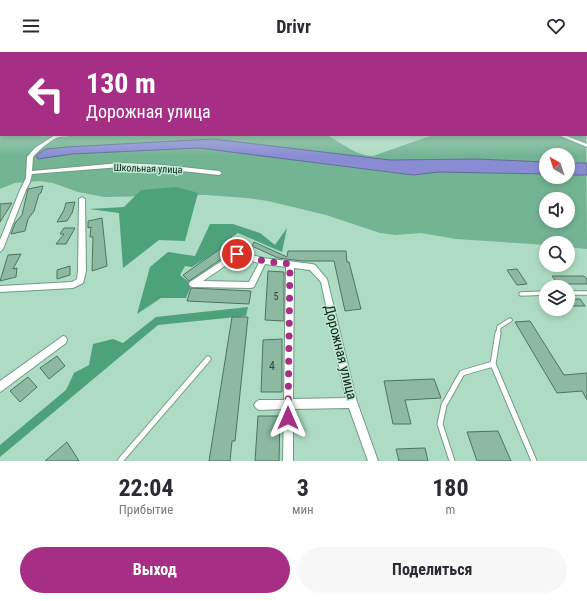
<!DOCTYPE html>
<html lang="ru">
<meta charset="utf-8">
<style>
body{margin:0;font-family:"Roboto Condensed",sans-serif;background:#f7f7f7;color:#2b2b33;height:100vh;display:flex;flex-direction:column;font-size:15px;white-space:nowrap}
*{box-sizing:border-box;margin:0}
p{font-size:13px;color:#7c7c81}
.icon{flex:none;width:22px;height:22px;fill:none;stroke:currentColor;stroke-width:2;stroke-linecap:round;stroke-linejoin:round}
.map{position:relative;height:409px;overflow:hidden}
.details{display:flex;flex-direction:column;background:#fff;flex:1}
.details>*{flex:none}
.guide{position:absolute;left:0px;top:0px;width:587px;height:84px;box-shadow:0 2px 6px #0003;background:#a62e85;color:#fff;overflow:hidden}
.needle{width:26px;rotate:321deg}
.controls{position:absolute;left:539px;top:96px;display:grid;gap:8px}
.controls a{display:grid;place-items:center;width:36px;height:36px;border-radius:50%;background:#fff;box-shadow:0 2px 6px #0003;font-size:20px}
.pin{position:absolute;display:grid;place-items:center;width:34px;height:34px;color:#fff;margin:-17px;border:2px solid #fff;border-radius:50%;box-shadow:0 1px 4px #0007}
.me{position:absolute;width:44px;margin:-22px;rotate:0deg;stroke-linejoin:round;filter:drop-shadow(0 0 3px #0008)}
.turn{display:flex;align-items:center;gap:14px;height:84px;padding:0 20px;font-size:18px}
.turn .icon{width:52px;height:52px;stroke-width:2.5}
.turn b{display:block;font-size:28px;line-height:34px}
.eta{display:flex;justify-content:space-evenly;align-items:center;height:68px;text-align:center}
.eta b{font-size:24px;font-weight:700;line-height:28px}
.action{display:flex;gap:8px;margin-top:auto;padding:8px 20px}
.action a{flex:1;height:46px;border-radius:24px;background:#a62e85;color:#fff;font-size:16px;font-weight:700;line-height:46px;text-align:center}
.action a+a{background:#f7f7f7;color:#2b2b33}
header{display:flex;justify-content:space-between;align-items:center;height:52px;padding:0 20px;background:#fff;font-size:18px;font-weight:700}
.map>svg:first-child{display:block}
.green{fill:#73b493;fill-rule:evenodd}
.forest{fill:#4da27a}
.water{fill:#898cd2;stroke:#656c9b}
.building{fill:#8db8a1;stroke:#4c7560}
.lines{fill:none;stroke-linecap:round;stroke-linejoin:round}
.service-far1-casing{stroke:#719b85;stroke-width:5.5}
.service-casing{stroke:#719b85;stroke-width:7}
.minor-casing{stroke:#719b85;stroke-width:2}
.service-far1{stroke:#fff;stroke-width:3.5}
.service{stroke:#fff;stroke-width:5}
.minor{fill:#fff;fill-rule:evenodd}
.route{stroke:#a62e85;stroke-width:7;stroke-dasharray:0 12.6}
.labels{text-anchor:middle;stroke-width:3;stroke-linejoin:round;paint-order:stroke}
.far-street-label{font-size:10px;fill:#12231b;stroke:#bbe8cf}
.number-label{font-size:10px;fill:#31483c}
.near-number-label{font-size:12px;fill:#31483c}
.near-street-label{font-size:14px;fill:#12231b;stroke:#bbe8cf}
</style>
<header><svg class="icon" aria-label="menu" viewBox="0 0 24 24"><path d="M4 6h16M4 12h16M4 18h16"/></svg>Drivr<svg class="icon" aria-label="heart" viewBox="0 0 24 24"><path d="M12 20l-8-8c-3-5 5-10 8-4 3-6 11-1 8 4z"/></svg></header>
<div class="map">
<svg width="587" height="409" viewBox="0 0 587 409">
<rect width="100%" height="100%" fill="#aedbc3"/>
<path class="green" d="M586,81L587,197L568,195V191H546V193L456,187L421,181L396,183L380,181L326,163L268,149L247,146L206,143L104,145L78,140L53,131L39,129L15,131L0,137V84C24,82 50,86 73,83H327C342,91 356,104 373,104L427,85L435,83L527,84L586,83ZM546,103H568V125H546ZM546,147H568V169H546Z"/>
<path class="forest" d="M177,135L198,141L185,189L159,188L123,216L119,161L89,157L124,155L141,138Z
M210,172H233L260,181L275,193L287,176L282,200L238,181L232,185L234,195H224L192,215L185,214L180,223L192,232L186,246H161L137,262L150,215L168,200L195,204Z
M248,255L246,264L158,273L0,405V393L66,338L74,321L89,313L93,292L113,287L123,291L156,265Z"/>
<path class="water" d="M213,87L390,108L477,107L546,110V122L439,120L413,123L199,96L72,102L38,107L36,103L46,97L67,95Z
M568,111H587V123H568Z"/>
<path class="building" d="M43,134L41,141L39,142L34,159L28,167L25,179L11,182L15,171L22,163L28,137Z
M75,150L72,161L67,169L57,170L64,158L66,151Z
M12,151L7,159L0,170V152Z
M102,166L107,214L92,219L93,185H90L91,175L88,176V169Z
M64,176H75L66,192H56L64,182H60Z
M254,190L287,205L288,199H346L347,210H349L361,257L345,259L334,209H303L278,206L252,194Z
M223,195L230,201L189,229L183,223Z
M21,202L13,217L17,216L16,225L0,229L8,203Z
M70,214V223L57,227V218Z
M517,217L527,232L517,233L507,218Z
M268,219L284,220V269L265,268Z
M552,224H584L587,227V232H558Z
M191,236L251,239L249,252L187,249Z
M568,247H580L585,254H571L568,250Z
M232,265H248L235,389H232L230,409H209Z
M530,269L564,323L587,321V348L582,339L557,341L515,270Z
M282,287V340H261L263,288Z
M57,304L65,314L49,327L40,316Z
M28,325L37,335L20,350L10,339Z
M434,327L441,346L405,348L411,372H393L384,329Z
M258,364H280L279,409H255Z
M498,379L511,409H477L467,380Z
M67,390L79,409H45Z
M425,396L428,409H399L396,397Z"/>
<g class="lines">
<defs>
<path id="service-far1" d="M568,241H587
M521,242L546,241
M498,282L499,275L510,268"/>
<path id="service" d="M498,281L493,312L534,409
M120,409L208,307
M452,409L440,372L444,353L462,321L493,312"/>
<path id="minor" d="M0,67H1V69H0Z
M55,83H72C68,85 64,84 59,85C51,87 38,99 33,105L32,119L120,111L163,113L219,119L222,121L219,123L163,117L120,115L32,122L30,130L26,138L3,197L0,200V188L20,138L26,126L27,105L35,96Z
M558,83H564L587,92V95Z
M82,145L85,147L86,219L83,231L73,236L0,240V234L72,230L77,227L78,219L79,147Z
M237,199L263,206L312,212L315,213L327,227L356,347L378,409H368L349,356L293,357V409H283L284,357L259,358L256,356L254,353L256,350L259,348H284L286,215L265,212L254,235L251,236L193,235L190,234L189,232L190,230ZM238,205L259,211L249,230L203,229ZM294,216L310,218L321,230L346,346L293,347Z
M63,284L66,285L67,288L66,291L3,338L0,340V329Z"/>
</defs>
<use href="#service-far1" class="service-far1-casing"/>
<use href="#service" class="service-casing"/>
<use href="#minor" class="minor-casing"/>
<use href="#service-far1" class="service-far1"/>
<use href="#service" class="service"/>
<use href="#minor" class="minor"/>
</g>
<linearGradient id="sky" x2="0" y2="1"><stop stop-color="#82a4df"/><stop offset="0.45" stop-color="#dbefe4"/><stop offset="1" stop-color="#dbefe4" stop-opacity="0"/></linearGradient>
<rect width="587" height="104" fill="url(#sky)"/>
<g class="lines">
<path class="route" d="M237,202L264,209L290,212L288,366"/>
</g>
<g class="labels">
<g class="far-street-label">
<text transform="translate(148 116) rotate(2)" y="4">Школьная улица</text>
</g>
<g class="number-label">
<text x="276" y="248">5</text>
</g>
<g class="near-number-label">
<text x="272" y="318">4</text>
</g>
<g class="near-street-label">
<text transform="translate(341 300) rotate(76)" y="5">Дорожная улица</text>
</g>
</g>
</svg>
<div class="controls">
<a><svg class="needle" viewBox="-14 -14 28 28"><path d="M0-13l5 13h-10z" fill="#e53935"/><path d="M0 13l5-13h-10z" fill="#7c7c81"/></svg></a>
<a><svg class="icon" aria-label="sound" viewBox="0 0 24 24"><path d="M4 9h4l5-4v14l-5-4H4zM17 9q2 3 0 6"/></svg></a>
<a><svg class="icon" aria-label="search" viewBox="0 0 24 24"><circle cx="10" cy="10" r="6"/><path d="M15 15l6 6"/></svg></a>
<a><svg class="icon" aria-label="layers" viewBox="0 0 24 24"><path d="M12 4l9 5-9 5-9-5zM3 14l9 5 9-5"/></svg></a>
</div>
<div class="pin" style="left:237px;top:202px;background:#d93025"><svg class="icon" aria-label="arrive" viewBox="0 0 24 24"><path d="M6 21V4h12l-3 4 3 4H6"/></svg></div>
<svg class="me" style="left:288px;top:366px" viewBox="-20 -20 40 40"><path d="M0-17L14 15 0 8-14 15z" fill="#a62e85" stroke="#fff" stroke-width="4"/></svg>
<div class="guide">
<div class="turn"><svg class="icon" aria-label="left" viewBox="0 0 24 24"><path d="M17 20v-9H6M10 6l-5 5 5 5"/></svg><div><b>130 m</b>Дорожная улица</div></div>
</div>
</div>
<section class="details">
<div class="eta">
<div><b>22:04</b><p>Прибытие</p></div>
<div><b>3</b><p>мин</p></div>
<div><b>180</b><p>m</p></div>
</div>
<div class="action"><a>Выход</a><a>Поделиться</a></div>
</section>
